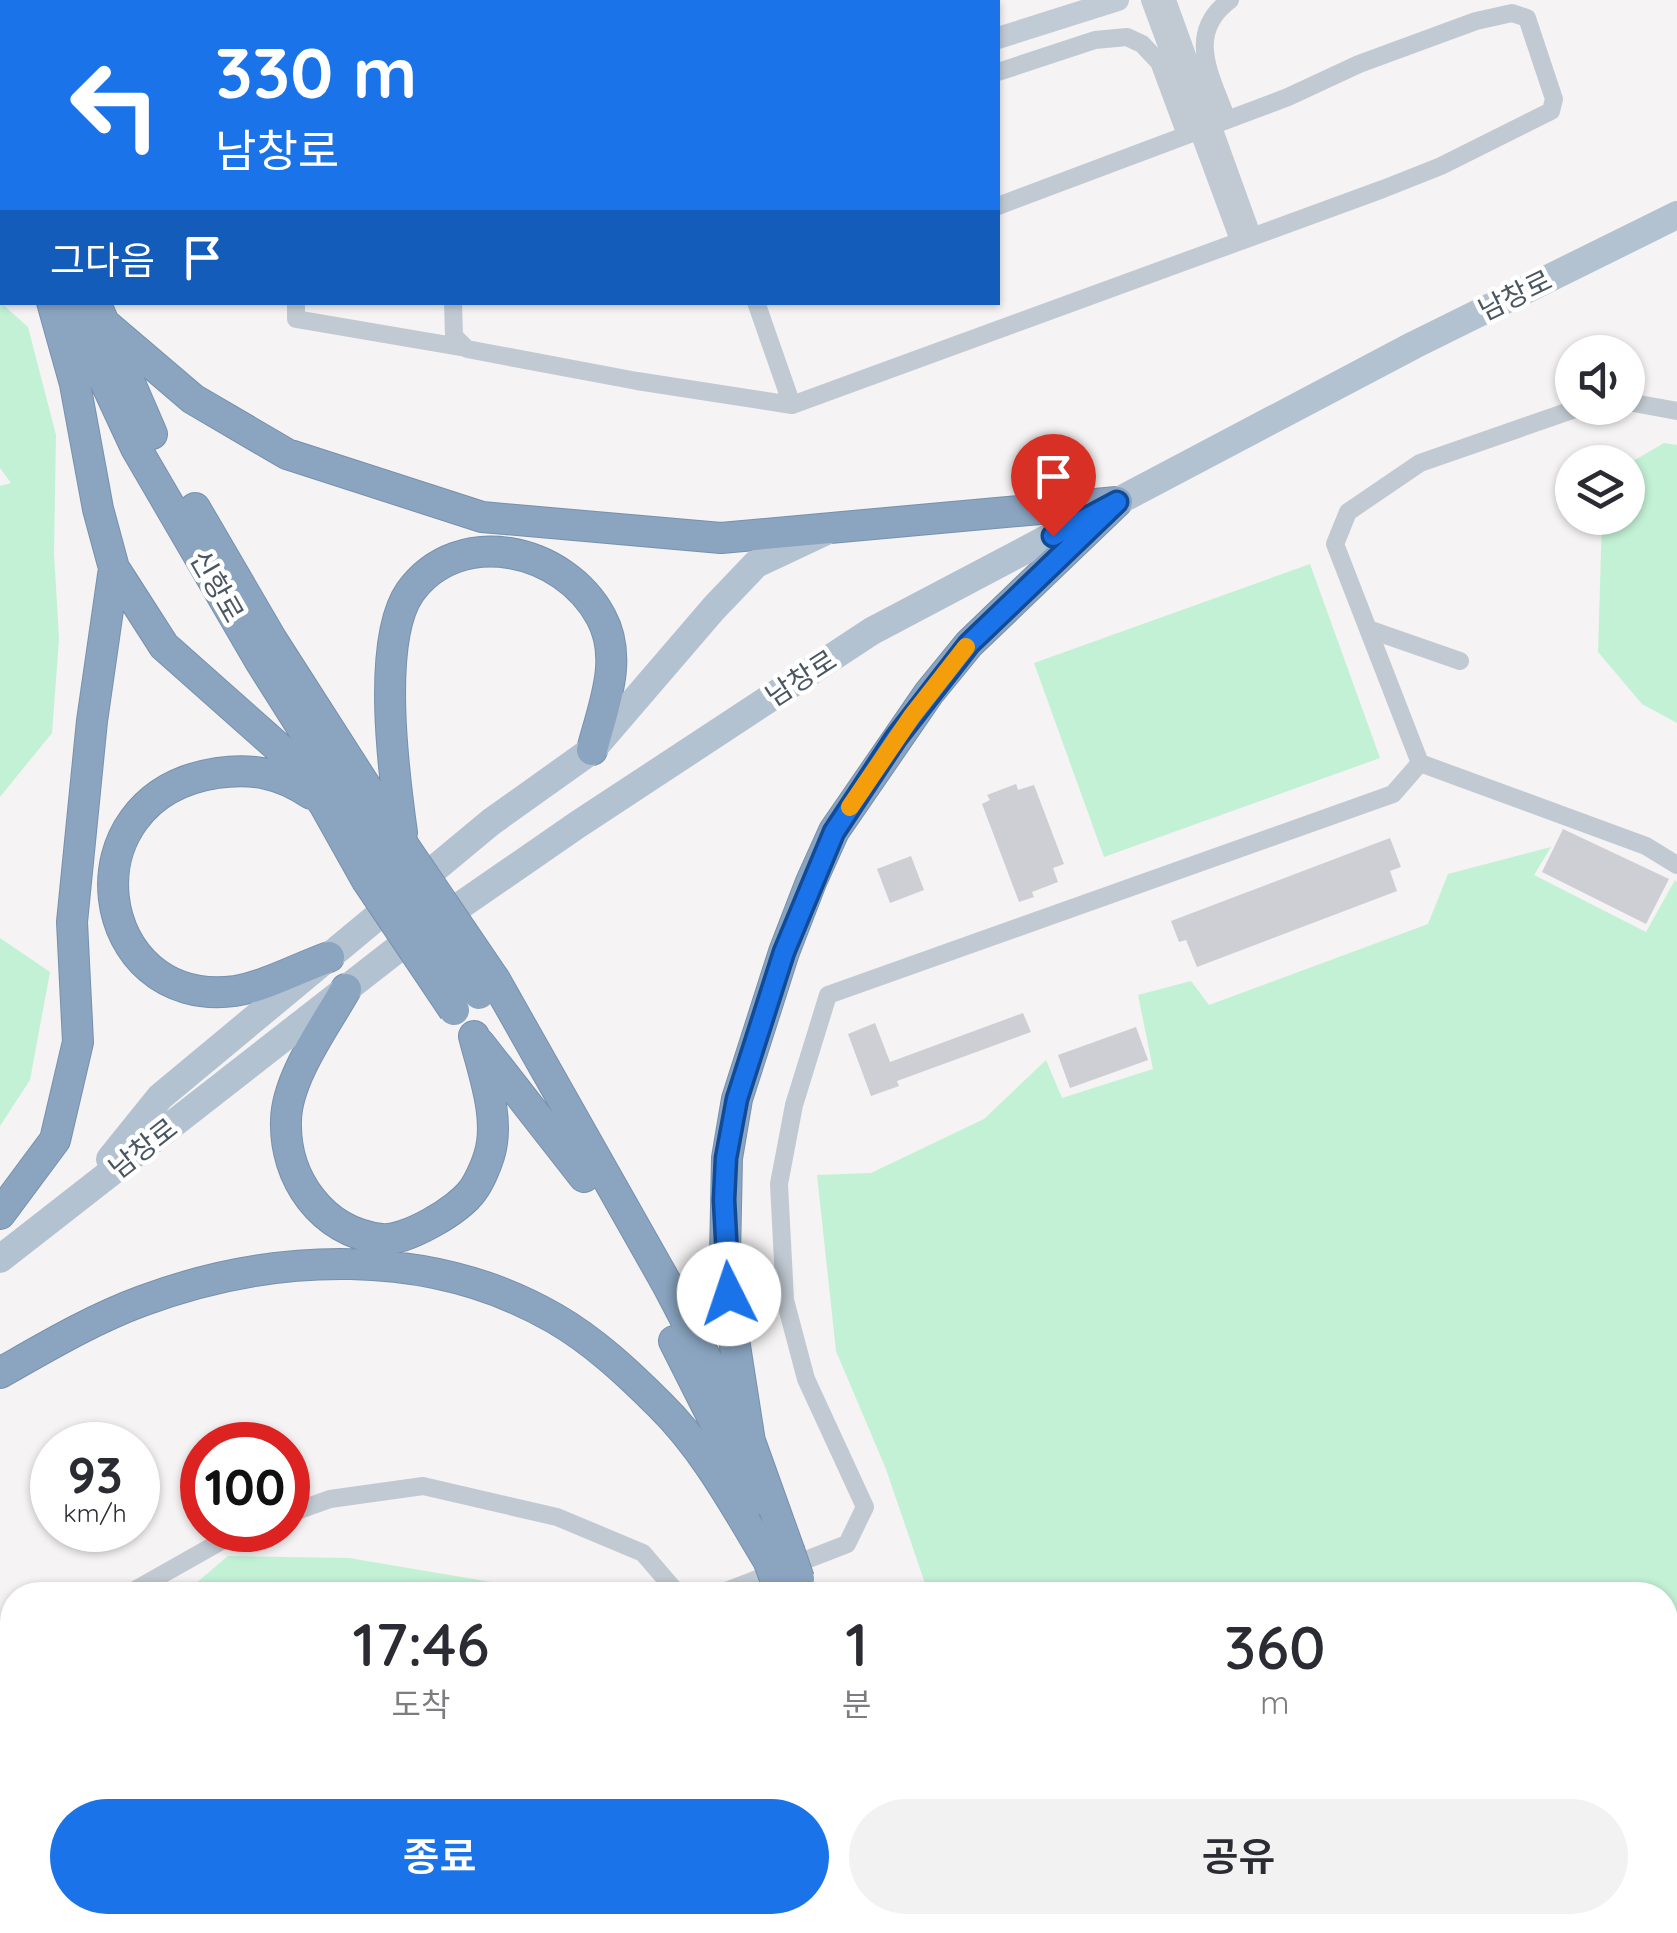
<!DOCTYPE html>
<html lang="ko">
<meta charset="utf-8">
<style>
body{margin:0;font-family:Quicksand,"Noto Sans KR",sans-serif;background:#f2f2f3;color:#2b2b33;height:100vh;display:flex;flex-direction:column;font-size:38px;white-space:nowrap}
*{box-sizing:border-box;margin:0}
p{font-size:32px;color:#7c7c81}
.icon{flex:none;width:55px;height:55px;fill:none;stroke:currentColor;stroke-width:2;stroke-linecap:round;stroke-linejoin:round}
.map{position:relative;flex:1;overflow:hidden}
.sheet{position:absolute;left:0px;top:1582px;width:1678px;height:352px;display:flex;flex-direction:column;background:#fff;border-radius:40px 40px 0 0;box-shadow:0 2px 8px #0004}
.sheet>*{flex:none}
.hud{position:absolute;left:0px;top:0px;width:1000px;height:305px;box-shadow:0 2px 8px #0004;background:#1a73e8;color:#fff;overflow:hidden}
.controls{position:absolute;left:1555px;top:335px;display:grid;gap:20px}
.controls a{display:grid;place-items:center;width:90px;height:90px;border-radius:50%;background:#fff;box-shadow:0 2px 8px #0004;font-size:50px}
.speed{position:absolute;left:30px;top:1422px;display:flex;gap:20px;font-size:50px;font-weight:700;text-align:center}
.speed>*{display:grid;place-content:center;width:130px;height:130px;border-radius:50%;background:#fff;box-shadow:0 2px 8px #0004;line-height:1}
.speed small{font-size:25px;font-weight:400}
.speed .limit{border:15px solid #d22;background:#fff;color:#111}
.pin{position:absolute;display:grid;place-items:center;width:85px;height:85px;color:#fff;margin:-102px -42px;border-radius:50% 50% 50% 0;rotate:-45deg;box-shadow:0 0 10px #0007}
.pin .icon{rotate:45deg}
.me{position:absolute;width:110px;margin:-55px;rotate:356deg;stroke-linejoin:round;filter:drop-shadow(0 0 8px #0008)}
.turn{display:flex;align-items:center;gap:35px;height:210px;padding:0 50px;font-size:45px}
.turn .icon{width:130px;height:130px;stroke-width:2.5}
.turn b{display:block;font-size:70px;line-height:85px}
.then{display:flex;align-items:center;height:95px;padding:0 50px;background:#0003;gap:20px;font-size:38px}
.eta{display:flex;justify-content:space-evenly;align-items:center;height:170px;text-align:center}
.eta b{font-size:60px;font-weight:600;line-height:70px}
.action{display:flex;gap:20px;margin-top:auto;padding:20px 50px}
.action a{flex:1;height:115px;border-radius:60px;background:#1a73e8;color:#fff;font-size:40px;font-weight:600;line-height:115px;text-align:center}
.action a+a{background:#f2f2f3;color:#2b2b33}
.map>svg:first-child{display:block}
.green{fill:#c3f1d5}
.building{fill:#cdcfd5}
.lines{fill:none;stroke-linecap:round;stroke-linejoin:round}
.highway-casing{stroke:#7690ad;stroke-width:32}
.lane{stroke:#c1cad2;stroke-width:9}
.street{stroke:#c1cad2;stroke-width:18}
.secondary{stroke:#c1cbd6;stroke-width:22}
.primary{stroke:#b3c2d1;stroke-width:28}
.highway{stroke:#8ba5c1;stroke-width:30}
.highway-bridge-casing{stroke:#7690ad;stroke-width:32;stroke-linecap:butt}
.highway-bridge{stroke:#8ba5c1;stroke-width:30}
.route-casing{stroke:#114b97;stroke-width:25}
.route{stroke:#1a73e8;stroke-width:18}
.slow{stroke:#f59e0b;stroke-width:18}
.labels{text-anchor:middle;stroke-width:9;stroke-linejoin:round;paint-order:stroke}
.street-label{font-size:28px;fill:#4a5661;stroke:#fff}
</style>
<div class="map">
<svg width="1677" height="1933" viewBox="0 0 1677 1933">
<rect width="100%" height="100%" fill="#f5f3f3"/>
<path class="green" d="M0,302L28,327L56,435L54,553L59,639L52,733L0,797V486L11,483L0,468Z
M1664,443L1677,445V723L1642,704L1598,652L1602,518H1628V464Z
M1310,564L1380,758L1104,857L1034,663Z
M1551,847L1534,875L1646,932L1675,880L1677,882V1933H1191L1194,1922H1665V1595H929L886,1469L836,1351L817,1175L871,1173L984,1119L1046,1060L1062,1098L1153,1069L1138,995L1191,981L1209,1005L1428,924L1448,874Z
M0,938L50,972L30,1080L0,1126Z
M228,1556L349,1558L491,1582L510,1595H182Z
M12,1762V1922H710L713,1933H0V1776Z"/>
<path class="building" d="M1016,784L1018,790L1034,785L1064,864L1053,868L1058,882L1032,892L1034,897L1019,902L982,804L990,800L987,795Z
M1563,829L1669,879L1646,924L1542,872Z
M1390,838L1401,867L1390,871L1397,891L1197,967L1186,940L1179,942L1171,921Z
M911,856L924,890L890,903L877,869Z
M1023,1013L1031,1032L897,1081L899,1086L871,1096L848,1034L875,1023L890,1062Z
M1136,1027L1148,1060L1070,1088L1058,1055Z"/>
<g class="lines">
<defs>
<path id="highway" d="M0,30L2,38
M0,118L2,127
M52,302L75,384L98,509L114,568L164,646L288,756L324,804L366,879
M68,302L136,448L260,661L385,859
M95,302L152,434
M105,324L193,399L287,454L482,517L721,538L1117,502
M195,508L272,640L404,846
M311,794C281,773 252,768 217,773C61,797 92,1010 235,991C263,987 301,967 329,957
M402,833C394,775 376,641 410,592C459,524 564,548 601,617C624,659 603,707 592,750
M495,980L667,1284L751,1444L789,1550
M346,989C326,1025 287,1077 286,1120C284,1178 322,1232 381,1239C405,1242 459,1210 473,1190C479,1182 486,1166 489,1156C501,1119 483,1072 474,1036
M480,1044L584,1177
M0,1214L55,1140L78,1042L72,922L92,721L114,568
M674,1341L732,1456L749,1503
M0,1373C46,1347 93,1319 142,1301C274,1252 429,1246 554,1318C594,1341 628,1373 660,1405C705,1449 736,1507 768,1560
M750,1442L733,1333L725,1256L727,1158L737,1099L784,952L811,882L834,831L929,693L969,644L1117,502
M871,1922L874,1933
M895,1922L898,1933
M945,1922L948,1933
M823,1933L828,1922"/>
</defs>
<use href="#highway" class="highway-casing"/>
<path class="lane" d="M70,2L71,0"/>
<path class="street" d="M1150,0L1239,240
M1167,0L1252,235
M998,72L1095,40L1127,37L1142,44L1159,62L1186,135
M1227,120C1212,77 1184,34 1230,0
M296,302V319L466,348
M453,302L454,336L467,349L637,381L792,405L1383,189L1441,166L1551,111L1554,99L1527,18L1512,13L1476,21L1359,64L1288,97L998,206
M756,302L792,405
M1628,402L1677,411
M1578,408L1420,463L1348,512L1335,544L1420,763L1646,846L1677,865
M1371,630L1460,661
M288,1514L330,1499L423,1486L557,1517L643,1553L679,1595
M126,1595L241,1530
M716,1595L847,1544L865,1507L806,1379L785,1300L779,1184L794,1105L828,995L1393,794L1420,763
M0,1714L12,1702"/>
<path class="secondary" d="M652,0L655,2
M998,38L1118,0"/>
<path class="primary" d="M110,1159L160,1097L491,822L592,750L714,608L756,564L824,532
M0,1259L396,950L577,825L872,631L1414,345L1677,215"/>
<use href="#highway" class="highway"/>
<defs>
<path id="highway-bridge" d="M404,846L495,980
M385,859L479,994
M366,879L454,1010
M789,1550L799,1579
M769,1562L778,1587"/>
</defs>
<use href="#highway-bridge" class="highway-bridge-casing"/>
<use href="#highway-bridge" class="highway-bridge"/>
</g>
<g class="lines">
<defs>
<path id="route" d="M729,1294L724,1200L726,1158L737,1099L784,952L834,832L896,738L969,644L1117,502L1053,536"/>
</defs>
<use href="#route" class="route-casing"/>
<use href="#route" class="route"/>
<path class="slow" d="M850,807L912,716L966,647"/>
</g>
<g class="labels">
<g class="street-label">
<text transform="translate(1515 295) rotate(-26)" y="10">남창로</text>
<text transform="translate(217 586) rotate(60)" y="10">신항로</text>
<text transform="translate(801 678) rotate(-33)" y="10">남창로</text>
<text transform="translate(143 1148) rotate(-38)" y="10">남창로</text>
</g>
</g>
</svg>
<div class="controls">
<a><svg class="icon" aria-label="sound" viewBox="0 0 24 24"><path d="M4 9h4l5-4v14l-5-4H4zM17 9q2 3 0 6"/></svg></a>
<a><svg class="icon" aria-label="layers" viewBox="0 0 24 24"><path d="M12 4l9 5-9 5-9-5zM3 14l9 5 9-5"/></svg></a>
</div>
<div class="speed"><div>93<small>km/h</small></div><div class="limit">100</div></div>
<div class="pin" style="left:1053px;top:536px;background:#d93025"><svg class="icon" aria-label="arrive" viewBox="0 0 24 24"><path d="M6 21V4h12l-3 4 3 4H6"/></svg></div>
<svg class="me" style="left:729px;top:1294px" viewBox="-20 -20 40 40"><circle r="19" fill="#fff"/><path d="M0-13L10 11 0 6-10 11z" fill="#1a73e8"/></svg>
<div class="hud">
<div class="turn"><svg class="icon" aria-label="left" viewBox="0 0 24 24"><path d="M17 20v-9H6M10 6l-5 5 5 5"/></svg><div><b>330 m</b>남창로</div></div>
<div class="then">그다음<svg class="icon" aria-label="arrive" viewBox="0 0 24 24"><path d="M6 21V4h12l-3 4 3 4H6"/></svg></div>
</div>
<section class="sheet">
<div class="eta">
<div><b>17:46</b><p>도착</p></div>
<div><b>1</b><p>분</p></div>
<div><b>360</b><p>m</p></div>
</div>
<div class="action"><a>종료</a><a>공유</a></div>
</section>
</div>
